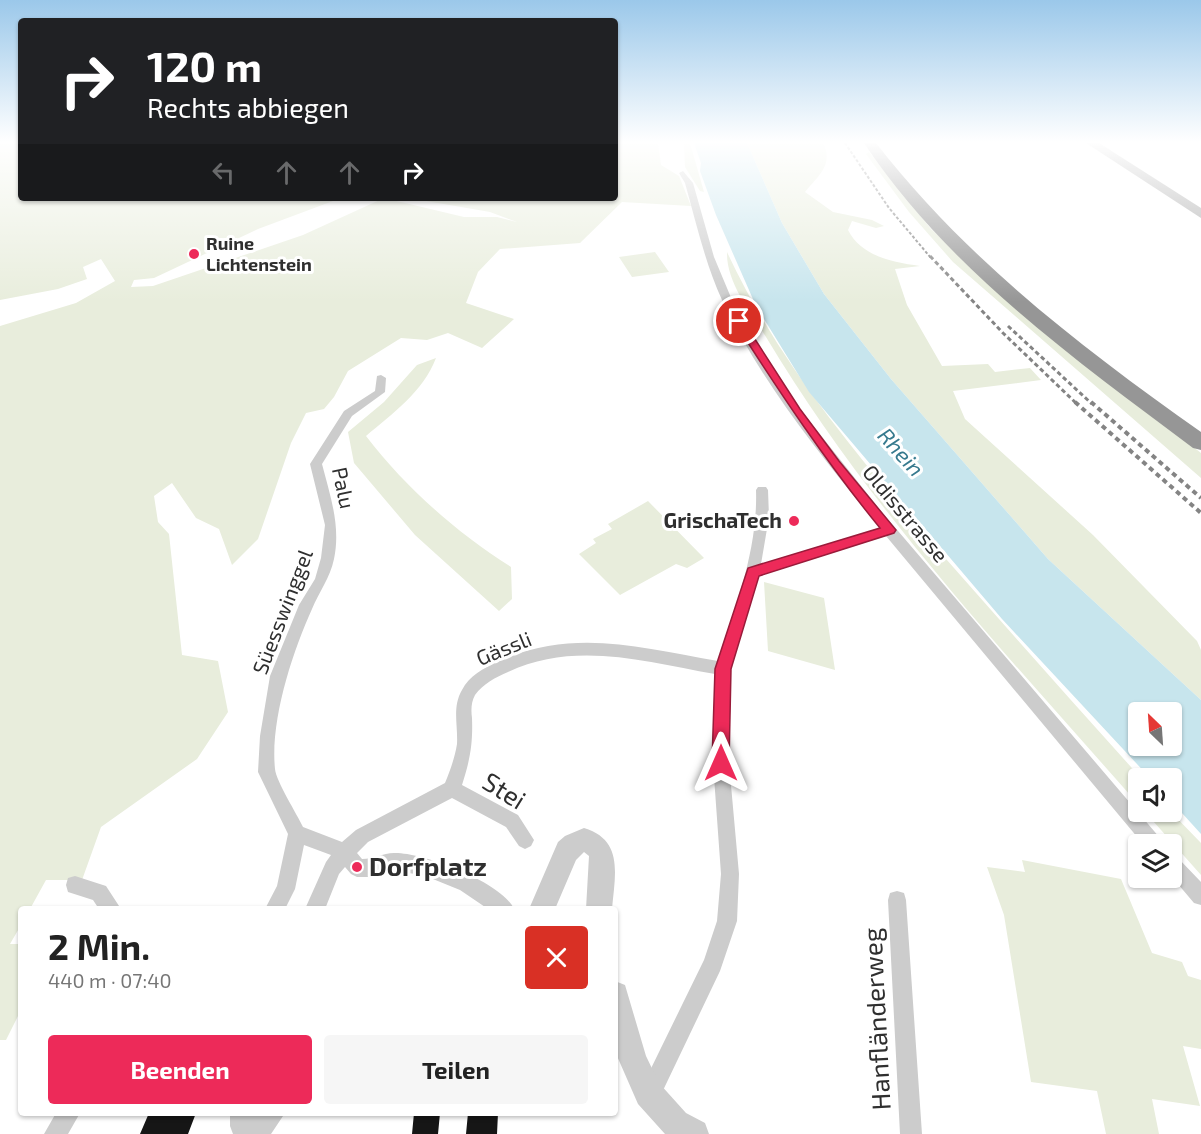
<!DOCTYPE html>
<html lang="de">
<meta charset="utf-8">
<style>
body{margin:0;font-family:"Exo 2",sans-serif;background:#f6f6f6;color:#222;height:100vh;display:flex;flex-direction:column;font-size:22px;white-space:nowrap}
*{box-sizing:border-box;margin:0}
p{font-size:20px;color:#767676}
.icon{flex:none;width:33px;height:33px;fill:none;stroke:currentColor;stroke-width:2;stroke-linecap:round;stroke-linejoin:round}
.map{position:relative;flex:1;overflow:hidden}
.drawer{position:absolute;left:18px;top:906px;width:600px;height:210px;display:flex;flex-direction:column;background:#fff;border-radius:6px;box-shadow:0 2px 4px #0004}
.drawer>*{flex:none}
.guide{position:absolute;left:18px;top:18px;width:600px;height:183px;border-radius:6px;box-shadow:0 2px 4px #0004;background:#202124;color:#fff;overflow:hidden}
.needle{width:39px;rotate:335deg}
.tools{position:absolute;left:1128px;top:702px;display:grid;gap:12px}
.tools a{display:grid;place-items:center;width:54px;height:54px;border-radius:6px;background:#fff;box-shadow:0 2px 4px #0004;font-size:30px}
.pin{position:absolute;display:grid;place-items:center;width:51px;height:51px;color:#fff;margin:-26px;border:3px solid #fff;border-radius:50%;box-shadow:0 2px 6px #0007}
.me{position:absolute;width:66px;margin:-33px;rotate:0deg;stroke-linejoin:round;filter:drop-shadow(0 0 4px #0008)}
.turn{display:flex;align-items:center;gap:21px;height:126px;padding:0 30px;font-size:27px}
.turn .icon{width:78px;height:78px;stroke-width:2.5}
.turn b{display:block;font-size:42px;line-height:51px}
.lanes{display:flex;align-items:center;height:57px;padding:0 30px;background:#0003;justify-content:center;gap:30px;direction:ltr}
.lanes .off{opacity:.35}
.round{display:grid;place-items:center;flex:none;width:63px;height:63px;border-radius:6px;background:#f6f6f6}
.headline{display:flex;align-items:center;justify-content:space-between;height:102px;padding:0 30px}
h1{font-size:36px;font-weight:700;line-height:45px}
.action{display:flex;gap:12px;margin-top:auto;padding:12px 30px}
.action a{flex:1;height:69px;border-radius:6px;background:#ed2a59;color:#fff;font-size:24px;font-weight:700;line-height:69px;text-align:center}
.action a+a{background:#f6f6f6;color:#222}
.map>svg:first-child{display:block}
.green{fill:#e8eddc}
.water{fill:#c7e5ed;fill-rule:evenodd}
.building{fill:#161616}
.lines{fill:none;stroke-linecap:round;stroke-linejoin:round}
.minor{fill:#ccc;fill-rule:evenodd}
.tertiary{fill:#ccc;fill-rule:evenodd}
.primary{fill:#a7a7a7;fill-rule:evenodd}
.motorway{fill:#969696;fill-rule:evenodd}
.rail-far2{stroke:#848484;stroke-width:2;stroke-dasharray:3 2;stroke-linecap:butt}
.rail-far1{stroke:#848484;stroke-width:3;stroke-dasharray:4.5 3;stroke-linecap:butt}
.rail{stroke:#848484;stroke-width:4;stroke-dasharray:5 4;stroke-linecap:butt}
.route{fill:#ed2a59;stroke:#9a1b3a;stroke-width:1.5}
.poi-dot{fill:#ed2a59;stroke:#fff;stroke-width:2}
.labels{text-anchor:middle;stroke-width:6;stroke-linejoin:round;paint-order:stroke}
.far-poi-label{font-size:18px;font-weight:bold;fill:#2f2f2f;stroke:#fff;text-anchor:start}
.street-label{font-size:21px;fill:#2f2f2f;stroke:#fff}
.poi-label{font-size:21px;font-weight:bold;fill:#2f2f2f;stroke:#fff;text-anchor:end}
.water-label{font-size:22px;font-style:italic;fill:#377a8e;stroke:#fff}
.near-street-label{font-size:26px;fill:#2f2f2f;stroke:#fff}
.near-poi-label{font-size:26px;font-weight:bold;fill:#2f2f2f;stroke:#fff;text-anchor:start}
</style>
<div class="map">
<svg width="1201" height="1134" viewBox="0 0 1201 1134">
<rect width="100%" height="100%" fill="#fff"/>
<path class="green" d="M0,143H21V198H341L258,229L154,278L134,280L131,287L153,286L303,235L384,198L464,217H497L517,222L490,212L409,198H615V143H658L661,165L679,176L691,206L622,202L580,243L500,249L478,272L466,303L514,319L482,348L448,333L427,340L401,338L348,371L334,397L324,409L306,413L291,443L258,539L232,565L219,529L196,518L172,483L154,496L158,522L169,534L182,655L218,661L228,712L197,759L101,827L82,880H46L30,909H21V925L10,944H21V1010L6,1040H0V326L76,303L115,281L101,259L83,267L87,279L58,289L0,300Z
M684,143H690L704,192L700,191L685,167Z
M747,143H823C834,165 818,176 805,192L833,212L872,220L884,226L876,228L852,221L848,230C861,256 892,262 920,266L895,269L907,305L942,366L988,364L995,372L1030,368L1041,380L953,391L965,419L1093,535L1197,641L1201,650V700L1048,559L891,379L824,294L782,223Z
M869,152L931,229L1007,299L1201,453V478L953,262L909,212L866,154Z
M655,252L669,272L632,277L619,257Z
M727,252C779,364 859,458 939,551C1006,627 1073,703 1141,778H1138V804C1007,655 869,509 766,337C751,313 726,282 727,252Z
M436,358C423,392 392,414 366,436C406,488 456,532 511,567L512,599L499,611L415,535L354,463L348,432L384,402L417,365Z
M648,501L704,558L687,568L676,564L620,595L579,554L596,543L593,539L612,529L608,524Z
M764,582L824,598L835,670L768,651Z
M1145,812H1171L1201,843V875Z
M1022,860L1121,879L1152,953L1182,962L1188,976L1201,980V1049L1183,1046L1200,1106L1152,1099L1159,1134H1106L1097,1091L1031,1082L1004,915L987,867L1025,872Z"/>
<path class="water" d="M694,143H747L782,223L824,294L891,379L1048,559L1201,700V834L1172,802V778H1150L1002,619L809,392L756,306L716,215L700,171L701,163ZM1138,712H1172V746H1138Z"/>
<path class="building" d="M149,1113H196L188,1134H140Z
M414,1113H440L438,1134H412Z
M468,1113H498L497,1134H466Z"/>
<g class="lines">
<path class="minor" d="M683,171L693,183L714,257L732,300L749,333L788,394L881,511L1160,838L1163,844H1143L886,536L759,576L731,669L729,763L739,874L737,921L720,971L657,1103L649,1106L641,1103L638,1095L704,960L717,921L721,874L713,763L715,674C647,662 575,640 508,672C496,677 483,684 475,695C471,702 471,711 472,718C473,744 470,760 462,785L518,815L534,840L531,846L525,849L519,846L506,827L452,798L368,842L357,853L362,859C373,859 383,853 394,853C422,852 502,882 514,909H488L460,890L423,875L393,871L369,877H357L351,874L345,867L339,874L325,909H305L326,862L331,855L304,845L295,889L285,909H265L277,886L288,834L258,772L260,736L270,676L299,605L315,579L321,558L325,525L310,464L344,411L375,391L377,376L381,375L386,378L385,392L352,416L322,464C330,495 341,526 334,559C330,578 319,592 312,609C292,653 270,721 275,769C276,781 297,814 303,827L342,842L356,830L445,783C450,771 455,757 457,744C458,725 452,707 462,690C469,676 484,668 497,662C574,627 640,648 718,661C736,605 758,549 756,490L758,487H766L768,490L769,517L761,564L880,528C822,457 762,384 722,300C705,263 696,222 685,183L679,173Z
M1172,855L1178,858L1201,882V905L1194,903L1172,877Z
M75,876L106,886L121,909H99L93,900L68,892L66,885L68,878Z
M897,891L904,893L906,900L922,1134H900L888,900L890,893Z
M56,1113H80L68,1134H44Z
M230,1113H252V1124L256,1134H233L230,1126Z"/>
<path class="tertiary" d="M584,828C624,840 615,875 612,909H586L589,856L584,852L576,860L555,909H529L558,842L565,836Z
M615,981L625,985L646,1056L659,1083L686,1113L705,1123L709,1134H665L638,1104L617,1056L615,1047Z
M250,1113H285L271,1134H236L240,1123Z"/>
<path class="primary" d="M1086,143H1099L1201,208V218Z"/>
<path class="motorway" d="M864,143H876C967,260 1081,347 1201,432V450L1193,448C1074,359 947,268 864,143Z"/>
<path class="rail-far2" d="M845,143L889,208L931,258"/>
<path class="rail-far1" d="M930,256L1003,333L1077,404
M1008,326L1092,404"/>
<path class="rail" d="M1075,402L1201,513
M1091,402L1201,498"/>
</g>
<linearGradient id="sky" x2="0" y2="1"><stop stop-color="#9bc8ea"/><stop offset="0.47" stop-color="#fff"/><stop offset="1" stop-color="#fff" stop-opacity="0"/></linearGradient>
<rect width="1201" height="302" fill="url(#sky)"/>
<path class="route" d="M739,318L742,319L800,409L839,461L896,530L894,533L759,576L731,669L729,763L727,769L721,772L715,769L712,763L715,669L748,568L880,528C826,462 780,393 734,321Z"/>
<g class="poi-dot">
<circle cx="194" cy="254" r="6"/>
<circle cx="794" cy="521" r="6"/>
<circle cx="357" cy="867" r="6"/>
</g>
<g class="labels">
<g class="far-poi-label">
<text x="206" y="250">Ruine<tspan x="206" dy="21">Lichtenstein</tspan></text>
</g>
<g class="street-label">
<text transform="translate(343 488) rotate(78)" y="7">Palu</text>
<text transform="translate(905 514) rotate(50)" y="7">Oldisstrasse</text>
<text transform="translate(283 612) rotate(-69)" y="7">Süesswinggel</text>
<text transform="translate(504 649) rotate(-22)" y="7">Gässli</text>
</g>
<g class="poi-label">
<text x="782" y="528">GrischaTech</text>
</g>
<g class="water-label">
<text transform="translate(901 452) rotate(48)" y="8">Rhein</text>
</g>
<g class="near-street-label">
<text transform="translate(504 791) rotate(32)" y="9">Stei</text>
<text transform="translate(877 1019) rotate(-93)" y="9">Hanfländerweg</text>
</g>
<g class="near-poi-label">
<text x="369" y="876">Dorfplatz</text>
</g>
</g>
</svg>
<div class="tools">
<a><svg class="needle" viewBox="-14 -14 28 28"><path d="M0-13l5 13h-10z" fill="#e53935"/><path d="M0 13l5-13h-10z" fill="#767676"/></svg></a>
<a><svg class="icon" aria-label="sound" viewBox="0 0 24 24"><path d="M4 9h4l5-4v14l-5-4H4zM17 9q2 3 0 6"/></svg></a>
<a><svg class="icon" aria-label="layers" viewBox="0 0 24 24"><path d="M12 4l9 5-9 5-9-5zM3 14l9 5 9-5"/></svg></a>
</div>
<div class="pin" style="left:739px;top:321px;background:#d93025"><svg class="icon" aria-label="arrive" viewBox="0 0 24 24"><path d="M6 21V4h12l-3 4 3 4H6"/></svg></div>
<svg class="me" style="left:721px;top:763px" viewBox="-20 -20 40 40"><path d="M0-17L14 15 0 8-14 15z" fill="#ed2a59" stroke="#fff" stroke-width="4"/></svg>
<div class="guide">
<div class="turn"><svg class="icon" aria-label="right" viewBox="0 0 24 24"><path d="M7 20v-9h11M14 6l5 5-5 5"/></svg><div><b>120 m</b>Rechts abbiegen</div></div>
<div class="lanes"><svg class="icon off" aria-label="left" viewBox="0 0 24 24"><path d="M17 20v-9H6M10 6l-5 5 5 5"/></svg><svg class="icon off" aria-label="ahead" viewBox="0 0 24 24"><path d="M12 20V5M6 11l6-6 6 6"/></svg><svg class="icon off" aria-label="ahead" viewBox="0 0 24 24"><path d="M12 20V5M6 11l6-6 6 6"/></svg><svg class="icon" aria-label="right" viewBox="0 0 24 24"><path d="M7 20v-9h11M14 6l5 5-5 5"/></svg></div>
</div>
<section class="drawer">
<div class="headline"><div><h1>2 Min.</h1><p>440 m · 07:40</p></div><a class="round" style="background:#d93025;color:#fff"><svg class="icon" aria-label="close" viewBox="0 0 24 24"><path d="M6 6l12 12M18 6L6 18"/></svg></a></div>
<div class="action"><a>Beenden</a><a>Teilen</a></div>
</section>
</div>
